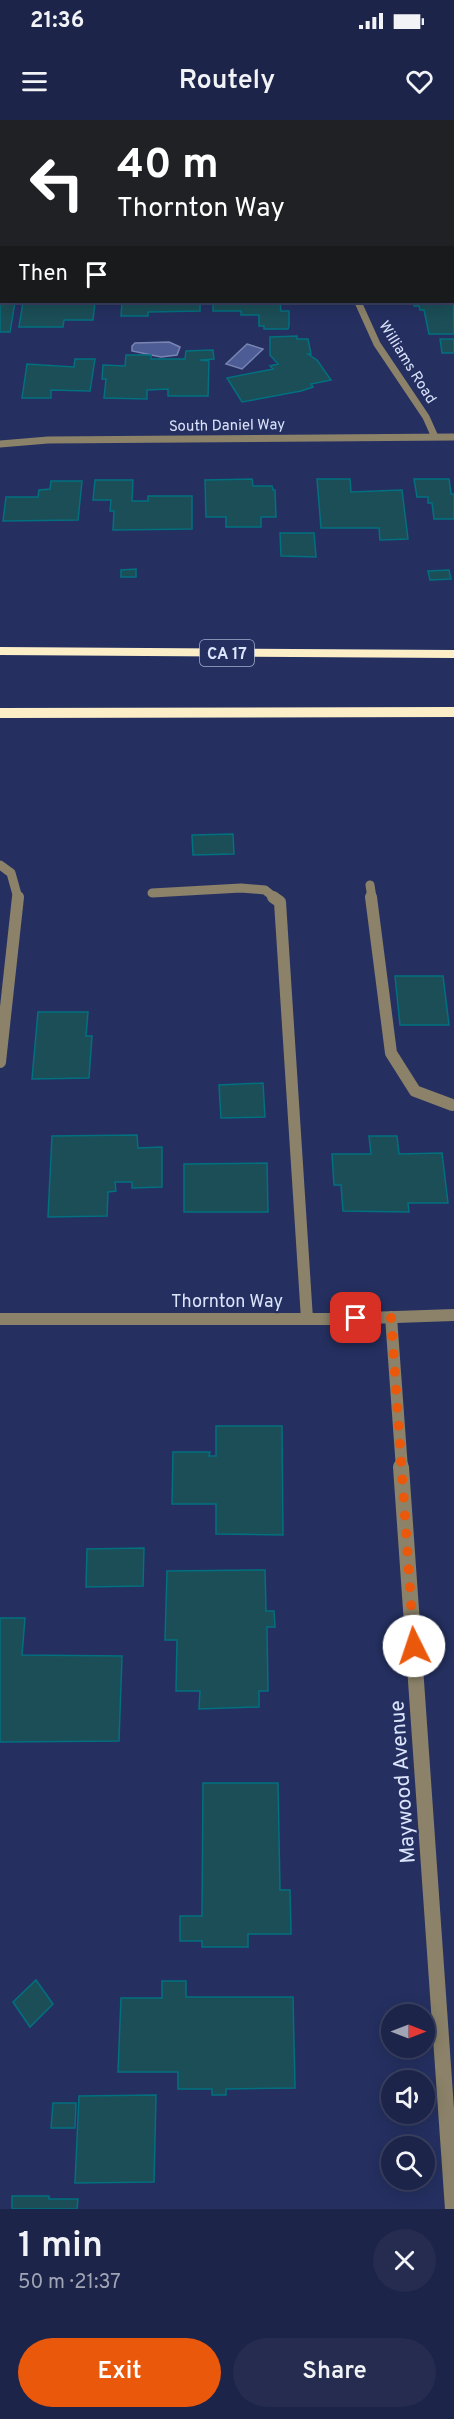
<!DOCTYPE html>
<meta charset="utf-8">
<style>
body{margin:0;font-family:Overpass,sans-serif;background:#252c50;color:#f1f3f6;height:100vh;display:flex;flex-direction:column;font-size:22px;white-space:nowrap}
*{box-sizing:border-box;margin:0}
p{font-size:20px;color:#a0a4b4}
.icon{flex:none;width:33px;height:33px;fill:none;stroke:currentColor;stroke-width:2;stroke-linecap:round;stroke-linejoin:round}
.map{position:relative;height:2089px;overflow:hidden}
.details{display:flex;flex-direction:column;background:#1c2449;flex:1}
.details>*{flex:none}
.guide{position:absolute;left:0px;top:0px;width:454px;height:183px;box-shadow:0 3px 15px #0003,0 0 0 2px #3a4161;background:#202124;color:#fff;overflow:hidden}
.needle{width:39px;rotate:90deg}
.controls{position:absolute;left:381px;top:1884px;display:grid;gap:12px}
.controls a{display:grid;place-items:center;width:54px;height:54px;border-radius:50%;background:#1c2449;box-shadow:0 3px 15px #0003,0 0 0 2px #3a4161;font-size:30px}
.pin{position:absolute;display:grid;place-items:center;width:51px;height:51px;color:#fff;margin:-26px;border-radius:12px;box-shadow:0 3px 9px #0006}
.me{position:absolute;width:66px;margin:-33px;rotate:356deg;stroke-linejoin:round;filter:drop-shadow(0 0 4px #0008)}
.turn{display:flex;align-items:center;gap:21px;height:126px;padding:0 18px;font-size:27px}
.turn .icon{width:78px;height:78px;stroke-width:2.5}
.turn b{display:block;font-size:42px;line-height:51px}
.then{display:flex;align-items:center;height:57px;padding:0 18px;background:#0003;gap:12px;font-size:22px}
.round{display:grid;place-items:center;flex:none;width:63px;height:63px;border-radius:32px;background:#252c50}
.summary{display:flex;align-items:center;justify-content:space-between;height:102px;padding:0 18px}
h1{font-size:36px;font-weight:600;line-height:45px}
.primary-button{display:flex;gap:12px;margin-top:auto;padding:12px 18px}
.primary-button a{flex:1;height:69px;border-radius:36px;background:#ea580c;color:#fff;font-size:24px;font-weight:600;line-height:69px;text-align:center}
.primary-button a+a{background:#252c50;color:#f1f3f6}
.status{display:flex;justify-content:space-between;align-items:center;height:42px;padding:0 30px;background:#1c2449;direction:ltr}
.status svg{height:16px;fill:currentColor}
header{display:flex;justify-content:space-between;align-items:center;height:78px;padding:0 18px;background:#1c2449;font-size:27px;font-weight:600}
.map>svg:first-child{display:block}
.water{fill:#4d5c94;stroke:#7885b3;stroke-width:1.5}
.building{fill:#1b4e57;stroke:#02707f;stroke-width:1.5}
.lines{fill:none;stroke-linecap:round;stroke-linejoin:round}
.service-far1{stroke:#8b8269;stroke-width:9}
.service{stroke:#8b8269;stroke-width:12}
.minor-far3{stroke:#8b8269;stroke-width:7}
.minor-far2{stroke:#8b8269;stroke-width:9}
.minor-far1{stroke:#8b8269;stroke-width:12}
.minor{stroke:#8b8269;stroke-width:16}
.motorway{fill:#fcefc8;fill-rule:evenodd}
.route{stroke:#ea580c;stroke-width:10;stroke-dasharray:0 18}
.labels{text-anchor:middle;stroke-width:4.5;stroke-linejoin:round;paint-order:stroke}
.far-street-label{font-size:15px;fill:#dce4fc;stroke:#253061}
.shield{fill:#253061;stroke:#a5aece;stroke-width:1.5}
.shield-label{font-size:16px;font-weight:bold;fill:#dce4fc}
.street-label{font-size:18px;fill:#dce4fc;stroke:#253061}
.near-street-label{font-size:21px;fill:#dce4fc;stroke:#253061}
</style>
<div class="status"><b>21:36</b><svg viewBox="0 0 49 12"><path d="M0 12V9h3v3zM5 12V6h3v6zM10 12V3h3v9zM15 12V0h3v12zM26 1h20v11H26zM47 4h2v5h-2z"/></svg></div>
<header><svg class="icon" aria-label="menu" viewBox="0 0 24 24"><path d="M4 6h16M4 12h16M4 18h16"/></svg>Routely<svg class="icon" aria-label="heart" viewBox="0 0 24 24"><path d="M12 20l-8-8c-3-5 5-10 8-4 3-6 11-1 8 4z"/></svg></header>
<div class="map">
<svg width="454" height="2089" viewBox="0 0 454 2089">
<rect width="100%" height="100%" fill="#253061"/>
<path class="water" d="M169,222L180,227L177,235L161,237L132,231V226L135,223Z
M247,224L263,229L242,249L226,244Z"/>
<path class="building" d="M0,0H40L2,2L0,33Z
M453,160L454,214H429L424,190H420L419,186H414V182H453Z
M0,166L2,182H15L10,212H0Z
M23,182H95L93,200H64L63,207H19Z
M122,182H200V191L148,192V196H121Z
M213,182H280L281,191H289V206L288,209H264V206H259V195H241V191H213Z
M297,216V219H308L311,234H308L317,240L331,260L311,264L313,267L301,271L242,282L227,258L273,249L270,246L278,244L270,235V217Z
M440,219H454V233H442Z
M213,230L214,239L200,240L209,241L208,276H168V269L147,270V279L104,278L106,259H102L103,245L125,246L126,235H151V239H185L186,231Z
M75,239H95L90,271L51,270V278H22L27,244L74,247Z
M252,359L253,366H272L273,370H275L276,397H261V407H226V397H206L205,360Z
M317,359H350L351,372L402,370L408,419L380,420L379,408H321Z
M414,359H449L451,374H454V399H434L432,383H428V377H417Z
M95,360H133L132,381H148V376H192V409L113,410L114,391H110L111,380H93Z
M51,361H82L78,400L3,401L6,377H38L39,370L50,369Z
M280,413H314L316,437L281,436Z
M136,449V457H121V450Z
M449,450L451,459L430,460L428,451Z
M233,714L234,734L193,735L192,715Z
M395,856H443L449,905H400Z
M38,892H88L86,916H92L89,958L32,959Z
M263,963L265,997L221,998L219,965Z
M137,1015L138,1028L162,1027V1067L132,1068V1062H115L116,1071L108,1072L107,1096L48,1097L52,1016Z
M369,1016H397L399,1034L442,1033L448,1083H408L409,1092L343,1091L341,1065H334L332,1034H371Z
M267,1043L268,1092H184V1044Z
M216,1306H282L283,1415L216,1414V1384H172L173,1332H210L209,1336H216Z
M144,1428L143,1466L86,1467L87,1429Z
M265,1450L266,1491H274L275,1507H267L268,1571H259V1587L199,1589L200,1571H176L177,1520H165L167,1451Z
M0,1498H25L22,1535L122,1536L119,1621L0,1622Z
M203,1663H278L280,1770H290L291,1814H248V1827H202V1821H180V1796H202Z
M36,1860L53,1884L30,1907L13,1882Z
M162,1861H186V1877H293L295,1968L226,1969V1975H212V1969H178V1952H118L121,1878H162Z
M156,1975L154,2062L75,2063L79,1976Z
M53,1983H76L75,2008H51Z
M12,2076H49V2079H78L77,2089H12Z"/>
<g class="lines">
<path class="service-far1" d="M370,765L372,778
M152,773L241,768L265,770L275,778"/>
<path class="service" d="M273,777L280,782L307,1199
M371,777L391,933L415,971L452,985"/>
<path class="minor-far3" d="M358,182L377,224L426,297L435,317
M0,324L48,320L454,317"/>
<path class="minor-far2" d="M0,745L11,753L18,778"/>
<path class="minor-far1" d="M0,942L18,777
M391,1197L402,1349
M0,1199H338L454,1195"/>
<path class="minor" d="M401,1347L453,2089"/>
<path class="motorway" d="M0,527L454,530V538L0,535Z
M454,587V597L0,598V588Z"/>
</g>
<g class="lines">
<path class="route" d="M356,1198L391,1197L414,1526"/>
</g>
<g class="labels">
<g class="far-street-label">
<text transform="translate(408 242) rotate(58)" y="5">Williams Road</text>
<text transform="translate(227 305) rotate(-1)" y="5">South Daniel Way</text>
</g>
<rect class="shield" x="200" y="520" width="54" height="26" rx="4.5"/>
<g class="shield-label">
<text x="227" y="539">CA 17</text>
</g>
<g class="street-label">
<text x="227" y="1187">Thornton Way</text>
</g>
<g class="near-street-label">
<text transform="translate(402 1662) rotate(-94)" y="7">Maywood Avenue</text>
</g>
</g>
</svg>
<div class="controls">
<a><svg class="needle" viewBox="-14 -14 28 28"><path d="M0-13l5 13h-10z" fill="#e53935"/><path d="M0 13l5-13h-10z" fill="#a0a4b4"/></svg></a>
<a><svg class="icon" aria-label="sound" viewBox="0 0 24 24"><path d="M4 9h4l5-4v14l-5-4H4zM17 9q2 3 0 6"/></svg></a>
<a><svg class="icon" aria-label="search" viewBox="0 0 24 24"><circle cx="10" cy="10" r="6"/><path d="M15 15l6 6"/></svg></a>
</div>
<div class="pin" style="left:356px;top:1198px;background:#d93025"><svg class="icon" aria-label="arrive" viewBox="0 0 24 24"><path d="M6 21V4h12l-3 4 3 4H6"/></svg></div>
<svg class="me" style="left:414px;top:1526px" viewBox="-20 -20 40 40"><circle r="19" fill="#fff"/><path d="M0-13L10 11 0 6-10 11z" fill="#ea580c"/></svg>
<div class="guide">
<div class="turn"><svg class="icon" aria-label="left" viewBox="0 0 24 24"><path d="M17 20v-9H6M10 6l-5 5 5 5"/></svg><div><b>40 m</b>Thornton Way</div></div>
<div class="then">Then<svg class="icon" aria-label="arrive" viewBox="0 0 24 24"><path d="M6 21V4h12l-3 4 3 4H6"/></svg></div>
</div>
</div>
<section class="details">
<div class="summary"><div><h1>1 min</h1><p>50 m · 21:37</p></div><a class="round"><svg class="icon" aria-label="close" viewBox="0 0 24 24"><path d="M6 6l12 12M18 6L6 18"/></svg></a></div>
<div class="primary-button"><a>Exit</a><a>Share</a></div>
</section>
